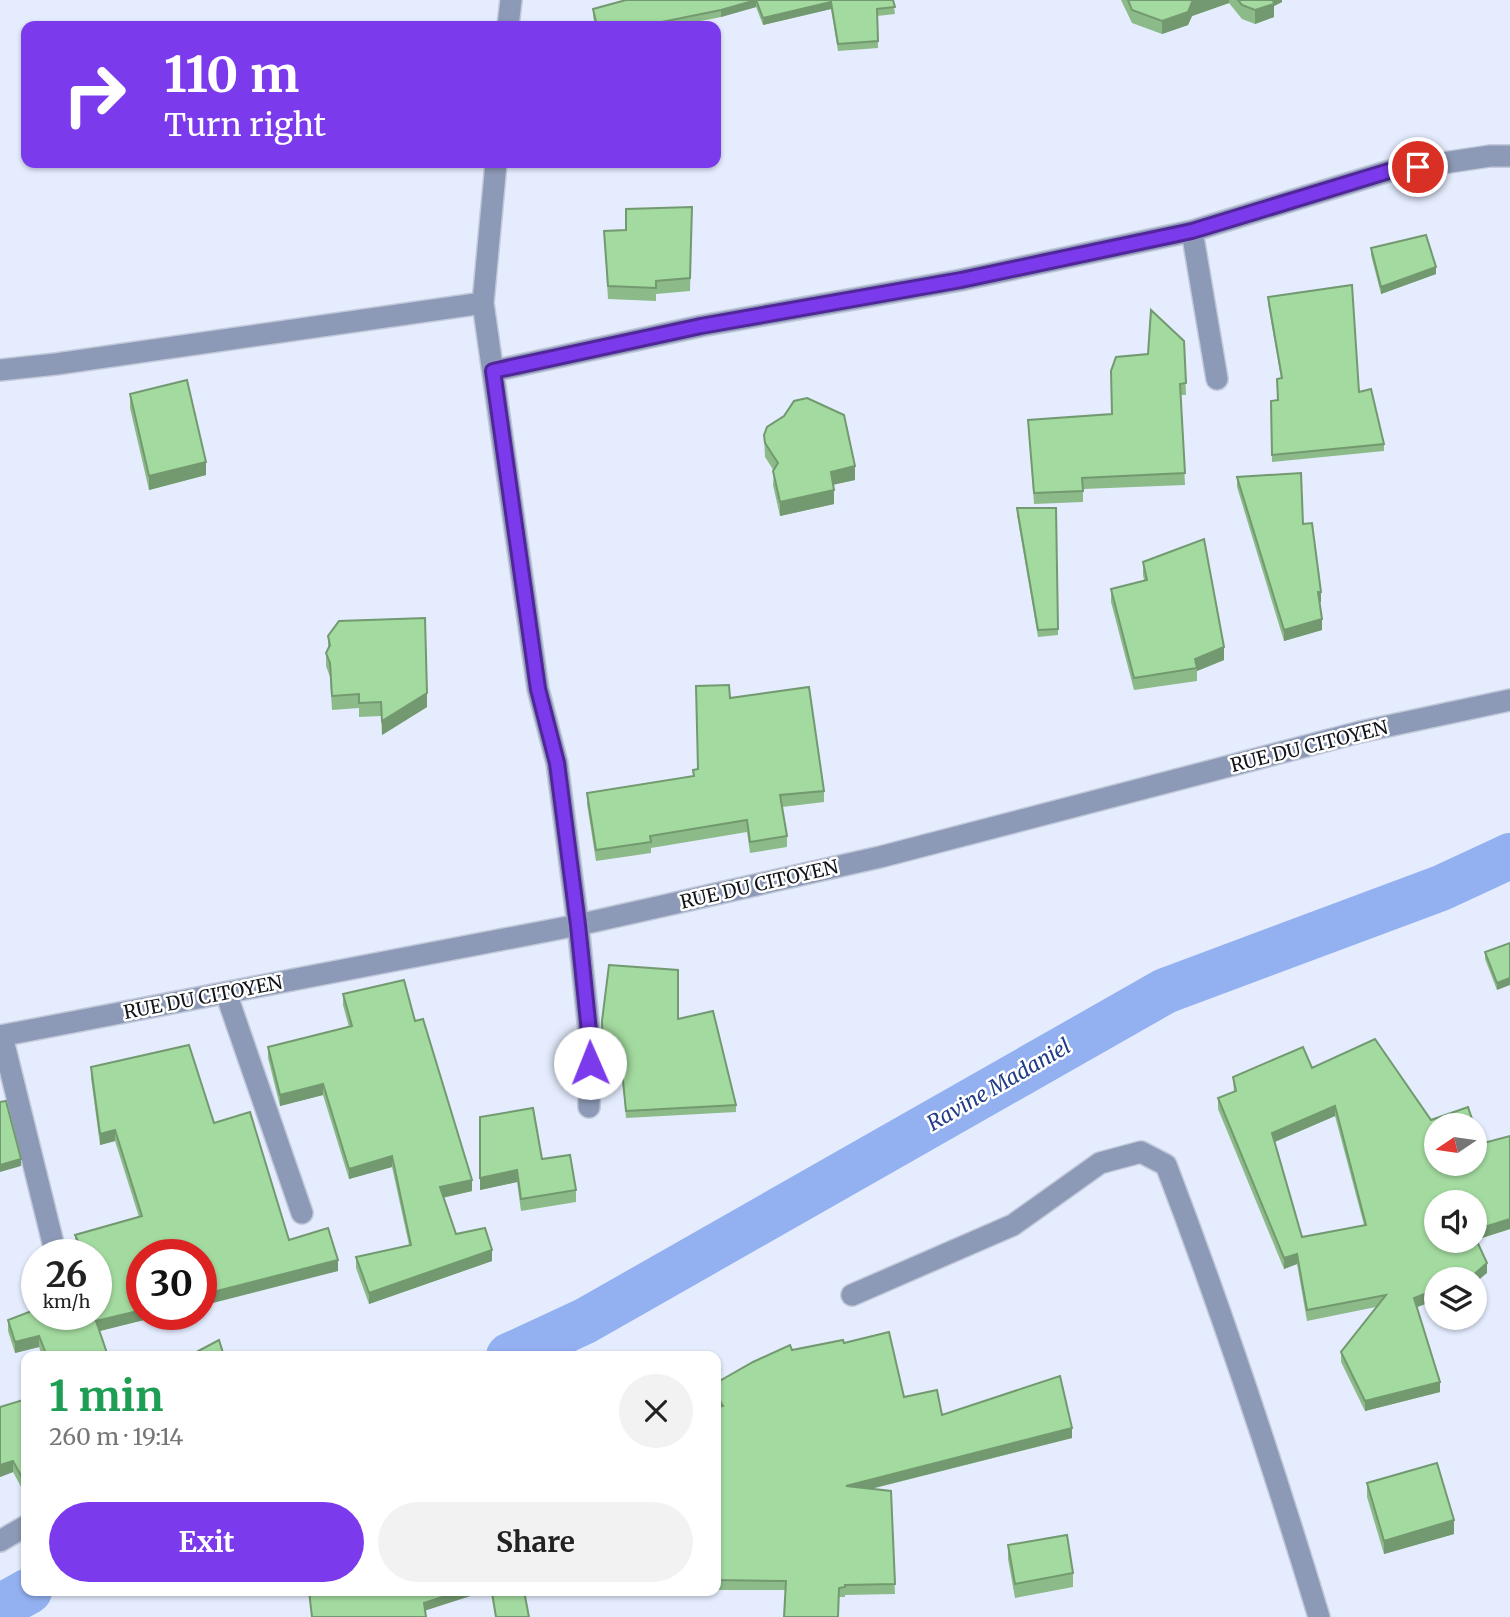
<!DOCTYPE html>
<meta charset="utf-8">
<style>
body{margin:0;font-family:Merriweather,serif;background:#f2f2f2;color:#222;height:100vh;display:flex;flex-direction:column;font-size:26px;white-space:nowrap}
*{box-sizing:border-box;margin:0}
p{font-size:23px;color:#767676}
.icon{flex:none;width:38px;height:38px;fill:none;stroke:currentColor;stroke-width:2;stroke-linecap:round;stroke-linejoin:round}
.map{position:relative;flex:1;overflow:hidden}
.details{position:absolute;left:21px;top:1351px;width:700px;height:245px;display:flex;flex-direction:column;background:#fff;border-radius:14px;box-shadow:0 2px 5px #0004}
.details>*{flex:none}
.top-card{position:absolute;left:21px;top:21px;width:700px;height:147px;border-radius:14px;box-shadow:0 2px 5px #0004;background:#7c3aed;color:#fff;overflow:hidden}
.needle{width:46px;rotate:257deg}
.buttons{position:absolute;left:1424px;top:1113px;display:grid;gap:14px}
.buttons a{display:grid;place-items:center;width:63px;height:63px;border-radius:50%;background:#fff;box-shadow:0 2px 5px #0004;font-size:35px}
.speed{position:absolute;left:21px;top:1239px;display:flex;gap:14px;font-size:35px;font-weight:700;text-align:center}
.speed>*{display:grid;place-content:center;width:91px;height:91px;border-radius:50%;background:#fff;box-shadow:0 2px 5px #0004;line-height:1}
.speed small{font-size:18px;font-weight:400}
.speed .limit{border:10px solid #d22;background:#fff;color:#111}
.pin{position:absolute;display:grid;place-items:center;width:60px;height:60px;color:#fff;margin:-30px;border:4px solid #fff;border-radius:50%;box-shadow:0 2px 7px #0007}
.me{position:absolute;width:77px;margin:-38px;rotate:359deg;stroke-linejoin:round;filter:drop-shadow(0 0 5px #0008)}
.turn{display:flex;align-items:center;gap:24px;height:147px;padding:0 28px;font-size:32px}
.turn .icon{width:91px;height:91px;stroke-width:2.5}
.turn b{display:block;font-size:49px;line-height:60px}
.round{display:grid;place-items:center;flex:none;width:74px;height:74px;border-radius:37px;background:#f2f2f2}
.head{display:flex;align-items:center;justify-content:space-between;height:119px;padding:0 28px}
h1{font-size:42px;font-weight:700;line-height:52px;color:#1e9e55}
.action{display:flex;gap:14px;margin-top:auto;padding:14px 28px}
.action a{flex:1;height:80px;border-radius:42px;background:#7c3aed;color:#fff;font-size:28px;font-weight:700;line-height:80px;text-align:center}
.action a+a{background:#f2f2f2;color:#222}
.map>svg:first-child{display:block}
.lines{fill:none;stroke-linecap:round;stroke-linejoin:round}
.canal{stroke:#93b0f1;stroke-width:46}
.street-casing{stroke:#c2c9da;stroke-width:24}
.street{stroke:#8d9ab7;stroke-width:21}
.wall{fill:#8cbb89;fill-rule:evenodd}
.shaded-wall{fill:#72996f}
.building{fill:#a3da9f;stroke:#72996f;stroke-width:2;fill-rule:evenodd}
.route-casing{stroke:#51269a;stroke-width:18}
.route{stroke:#7c3aed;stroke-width:12}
.labels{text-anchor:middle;stroke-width:5;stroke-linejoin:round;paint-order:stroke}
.street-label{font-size:19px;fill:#11141b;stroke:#fff}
.water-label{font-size:21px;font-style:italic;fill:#223d88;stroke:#fff}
</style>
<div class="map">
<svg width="1510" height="1617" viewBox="0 0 1510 1617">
<rect width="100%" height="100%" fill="#e4ecfe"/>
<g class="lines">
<path class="canal" d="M509,1356L585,1321L1165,991L1441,888L1510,856
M0,1607L29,1591"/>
<defs>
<path id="street" d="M508,26L511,0
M496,163L483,303L538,689L557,763L578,925L590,1041L589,1107
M1192,231L1217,379
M0,370L56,364L483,303
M493,371L701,326L961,280L1192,231L1389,171L1490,156H1510
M226,993L302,1213
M0,1036L578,925L880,857L1360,732L1510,700
M2,1036L56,1255
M852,1295L1013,1225L1100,1163L1141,1152L1166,1165C1223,1314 1273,1465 1319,1617
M0,1541L26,1526"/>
</defs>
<use href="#street" class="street-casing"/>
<use href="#street" class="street"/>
</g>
<path class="wall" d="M626,0H893L895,14L877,16L878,48L838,51L831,9L763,25L756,7L721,17L676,26H595L593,16V9Z
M1121,0H1282V2L1274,6V17L1255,24L1242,19L1229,3L1192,16L1188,25L1162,34L1132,23Z
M692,207L690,291L656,294V301L608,299L604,231L626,230Z
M1371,248L1436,274L1381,294L1371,255Z
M1268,297L1359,392L1384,444V451L1272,462L1271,401L1278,400L1281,378L1268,304Z
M1184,341L1186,395H1181L1185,485L1083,489V502L1034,504L1028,420L1112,414L1148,354Z
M130,394L206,475L149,490L130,408Z
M764,435L855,480L833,485L834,504L780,516L773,485L774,471L765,457Z
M1237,477L1321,602L1319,603L1322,630L1284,641L1237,487Z
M1017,508H1056L1058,635L1038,637L1017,515Z
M1143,562L1224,660L1197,671V681L1134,690L1111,602V589L1144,580L1143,575Z
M328,636L427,707L382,735L381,716L359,717V708L332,710L330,677L326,666V653L328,649Z
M730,698L824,791V802L782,807L787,836V847L750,853L747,832L651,848V853L596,861L587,804V793L693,776V770L698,769Z
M1510,943L1497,990L1485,959V952Z
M343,994L415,1021L472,1191L443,1198L456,1234L492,1261L369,1304L356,1268V1257L409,1245L392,1167L349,1179L323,1095L280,1106L268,1058V1047L349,1027L343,1005Z
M678,1019L736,1105V1112L626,1118L620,1057L603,1054L602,1021Z
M91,1067L214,1123L289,1240L338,1271L142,1314H168L99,1331L108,1356H42L39,1347L15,1353L8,1331V1320L96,1314V1255H79L75,1246V1235L139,1217L115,1141L100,1145L91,1078Z
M1312,1068L1431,1120L1510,1229L1476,1240L1487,1273L1437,1300L1417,1307L1440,1392L1365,1411L1341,1362V1352L1376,1307L1307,1321L1297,1264L1284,1269L1218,1109V1098L1234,1092L1233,1077ZM1335,1116L1364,1225L1302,1237L1275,1142Z
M480,1117L542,1159L576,1190V1202L521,1211L517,1182L480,1190Z
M844,1343L904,1397L942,1415L1072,1438L871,1489L891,1491L895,1594L845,1595V1597H839L785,1590H716V1407H718L716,1403V1383L792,1350Z
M26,1399V1496L13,1472L0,1477V1407Z
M1367,1483L1454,1534L1384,1554L1367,1497Z
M1008,1545L1073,1573V1587L1015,1598L1008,1559Z"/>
<path class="shaded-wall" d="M756,0V7L721,17V10Z
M1198,0H1229V3L1192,16L1188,25L1162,34V21L1192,2Z
M1272,0H1282V2L1274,6V17L1255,24V10Z
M831,2V9L763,25V18Z
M1436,267V274L1381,294V287Z
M206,462V475L149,490V476Z
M855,466V480L831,485V472Z
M834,490V504L780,516V502Z
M1318,592H1321V602L1318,603Z
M1322,619V630L1284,641V630Z
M1224,647V660L1197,671L1195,659Z
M427,693V707L382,735V721Z
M1510,978V985L1497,990V983Z
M323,1084V1095L280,1106V1095Z
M1335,1106V1116L1272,1143V1133Z
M115,1130V1141L100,1145V1134Z
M392,1156V1167L349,1179V1169Z
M21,1159V1166L0,1172V1165Z
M517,1170V1182L480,1190V1178Z
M472,1180V1191L440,1198V1187Z
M1510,1219V1229L1475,1240V1230Z
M492,1250V1261L369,1304V1293Z
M1297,1254V1264L1284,1269V1258Z
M338,1260V1271L201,1306V1295Z
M1487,1263V1273L1475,1283V1279H1462Z
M1437,1289V1300L1414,1308V1298Z
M142,1310V1314H168L96,1332V1321Z
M39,1336V1347L15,1353V1342Z
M1440,1382V1392L1365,1411V1401Z
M1072,1428V1438L846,1495V1486Z
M13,1461V1472L0,1477V1465Z
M1454,1520V1534L1384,1554V1541Z
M461,1591H480V1593L424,1611V1603Z"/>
<path class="building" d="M626,0H893L895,7L877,9L878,41L838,44L831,2L763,18L756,0L721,10L642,26H597L593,9Z
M1128,0H1198L1192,2L1188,12L1162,21L1132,10Z
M1238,0H1273L1274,4L1255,10L1242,5Z
M692,207L690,278L656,281V288L608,286L604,231L626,230V209Z
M1426,235L1436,267L1381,287L1371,248Z
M1352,285L1359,392L1371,389L1384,444L1272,455L1271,401L1278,400L1277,379L1282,378L1268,297Z
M1151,310L1184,341L1186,383L1180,384L1185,473L1082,478L1083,491L1034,493L1028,420L1112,414L1111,371L1116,357L1148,354Z
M187,380L206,462L149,476L130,394Z
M807,398L844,415L855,466L831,472L834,490L780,502L773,471L778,463L765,443L764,435L767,427L784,416L794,401Z
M1301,473L1303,524L1312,523L1321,592H1318L1322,619L1284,630L1237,477Z
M1017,508H1056L1058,629L1038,630Z
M1204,539L1224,647L1195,659L1197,668L1134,678L1111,589L1147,580L1143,562Z
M425,618L427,693L382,721L381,702L359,703V694L332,696L330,663L326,653L330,645L328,636L339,621Z
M729,685L730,698L809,687L824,791L780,795L787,836L750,842L747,820L650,836L651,842L596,850L587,793L694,776L693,770L698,769L696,686Z
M1510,943V978L1497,983L1485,952Z
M609,965L678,970V1019L713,1011L736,1105L626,1111L620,1050L603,1047L602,1021Z
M404,980L415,1021L423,1019L472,1180L440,1187L456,1234L485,1228L492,1250L369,1293L356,1257L411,1245L392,1156L349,1169L323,1084L280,1095L268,1047L352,1026L343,994Z
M1375,1039L1431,1120L1468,1107L1474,1125H1437V1164H1475V1129L1480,1144L1510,1136V1219L1475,1230V1202H1437V1241H1475V1237L1487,1263L1472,1276L1462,1279H1437V1289L1414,1298L1440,1382L1365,1401L1341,1352L1386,1295L1307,1310L1297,1254L1284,1258L1218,1098L1236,1091L1233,1077L1303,1047L1312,1068ZM1335,1106L1366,1225L1302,1237L1272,1133Z
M189,1045L214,1123L250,1112L289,1240L328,1228L338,1260L201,1295V1255H142V1310L96,1321L108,1356H47L39,1336L15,1342L8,1320L37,1309V1314H96V1286L100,1284L96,1276V1255H85L75,1235L142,1216L115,1130L100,1134L91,1067Z
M6,1101L21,1159L0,1165V1102Z
M533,1108L542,1159L570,1155L576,1190L521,1199L517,1170L480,1178V1117Z
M889,1332L904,1397L937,1390L942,1415L1060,1376L1072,1428L846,1486L891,1491L895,1584L845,1585V1587L839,1588L838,1617H784L786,1581L716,1580V1407L723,1406L716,1394V1383L753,1362L790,1345L792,1350L843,1340L844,1343Z
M219,1340L224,1356H189Z
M26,1399V1485L13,1461L0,1465V1407Z
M1437,1463L1454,1520L1384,1541L1367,1483Z
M1067,1535L1073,1573L1015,1584L1008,1545Z
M309,1591H461L424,1603L426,1617H312Z
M504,1591H524L529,1617H496L492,1593Z"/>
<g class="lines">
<defs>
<path id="route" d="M590,1063V1041L578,925L557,763L538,689L493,371L701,326L961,280L1192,231L1389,171L1418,167"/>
</defs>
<use href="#route" class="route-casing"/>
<use href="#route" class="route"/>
</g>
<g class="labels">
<g class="street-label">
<text transform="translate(1309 746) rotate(-14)" y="7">RUE DU CITOYEN</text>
<text transform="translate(759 884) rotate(-13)" y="7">RUE DU CITOYEN</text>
<text transform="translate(203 997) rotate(-11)" y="7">RUE DU CITOYEN</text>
</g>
<g class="water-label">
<text transform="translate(999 1085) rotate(-30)" y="7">Ravine Madaniel</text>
</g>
</g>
</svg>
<div class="buttons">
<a><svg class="needle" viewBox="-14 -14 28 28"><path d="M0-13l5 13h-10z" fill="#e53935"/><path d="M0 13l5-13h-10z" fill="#767676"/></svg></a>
<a><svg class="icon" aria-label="sound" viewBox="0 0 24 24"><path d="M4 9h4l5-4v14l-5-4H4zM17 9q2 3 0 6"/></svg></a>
<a><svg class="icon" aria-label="layers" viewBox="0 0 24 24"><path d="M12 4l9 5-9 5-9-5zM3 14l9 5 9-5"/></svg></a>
</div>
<div class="speed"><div>26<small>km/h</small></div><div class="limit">30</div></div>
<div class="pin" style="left:1418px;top:167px;background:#d93025"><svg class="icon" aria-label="arrive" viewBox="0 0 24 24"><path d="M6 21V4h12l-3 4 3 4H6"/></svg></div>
<svg class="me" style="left:590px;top:1063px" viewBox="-20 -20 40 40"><circle r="19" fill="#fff"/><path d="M0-13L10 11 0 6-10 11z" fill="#7c3aed"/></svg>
<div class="top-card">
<div class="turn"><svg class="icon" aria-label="right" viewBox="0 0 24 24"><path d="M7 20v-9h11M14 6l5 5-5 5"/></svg><div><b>110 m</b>Turn right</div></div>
</div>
<section class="details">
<div class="head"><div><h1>1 min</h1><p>260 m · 19:14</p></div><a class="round"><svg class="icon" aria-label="close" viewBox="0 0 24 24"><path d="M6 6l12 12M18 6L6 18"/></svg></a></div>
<div class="action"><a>Exit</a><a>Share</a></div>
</section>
</div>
